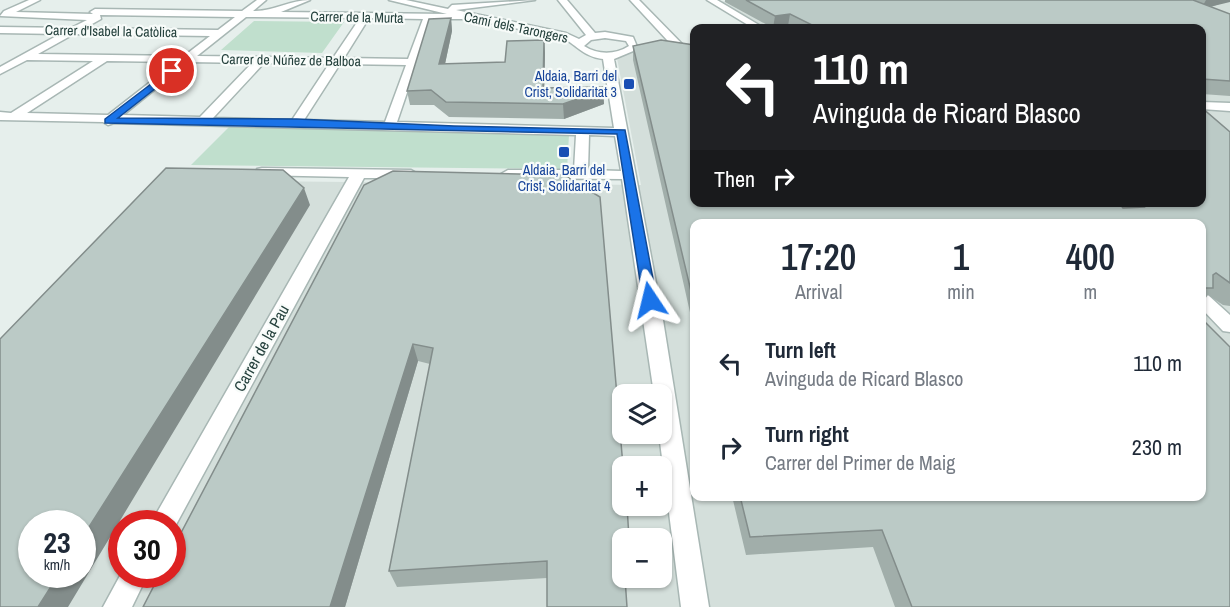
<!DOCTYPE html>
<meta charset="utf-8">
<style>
body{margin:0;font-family:"Archivo Narrow",sans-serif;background:#f6f6f7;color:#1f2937;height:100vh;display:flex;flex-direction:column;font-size:22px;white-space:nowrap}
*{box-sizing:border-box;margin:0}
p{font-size:20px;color:#747a83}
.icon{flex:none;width:33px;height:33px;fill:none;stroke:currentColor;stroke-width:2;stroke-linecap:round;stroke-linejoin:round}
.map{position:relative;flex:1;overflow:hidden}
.panel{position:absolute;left:690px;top:219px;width:516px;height:282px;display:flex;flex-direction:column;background:#fff;border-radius:12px;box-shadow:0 2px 4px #0004}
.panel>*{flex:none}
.banner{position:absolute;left:690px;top:24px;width:516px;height:183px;border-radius:12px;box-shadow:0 2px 4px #0004;background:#202124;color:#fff;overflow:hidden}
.controls{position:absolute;left:612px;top:384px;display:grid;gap:12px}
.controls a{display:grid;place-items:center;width:60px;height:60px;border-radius:12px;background:#fff;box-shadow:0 2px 4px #0004;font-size:30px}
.speed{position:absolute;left:18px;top:510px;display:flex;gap:12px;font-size:30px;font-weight:700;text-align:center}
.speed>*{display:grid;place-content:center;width:78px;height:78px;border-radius:50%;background:#fff;box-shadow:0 2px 4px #0004;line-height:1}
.speed small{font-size:15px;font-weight:400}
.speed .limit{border:9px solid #d22;background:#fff;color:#111}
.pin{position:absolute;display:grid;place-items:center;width:51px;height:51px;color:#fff;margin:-26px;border:3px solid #fff;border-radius:50%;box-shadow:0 2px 6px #0007}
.me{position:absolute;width:66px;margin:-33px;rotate:350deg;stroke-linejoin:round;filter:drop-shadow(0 0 4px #0008)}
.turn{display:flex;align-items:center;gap:21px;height:126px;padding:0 24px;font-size:27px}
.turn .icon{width:78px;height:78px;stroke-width:2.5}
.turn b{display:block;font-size:42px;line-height:51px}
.then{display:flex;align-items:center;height:57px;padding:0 24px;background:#0003;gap:12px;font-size:22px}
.eta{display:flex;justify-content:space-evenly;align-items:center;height:102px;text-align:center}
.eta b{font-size:36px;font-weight:600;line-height:42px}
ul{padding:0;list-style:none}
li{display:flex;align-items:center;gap:18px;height:84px;padding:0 24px}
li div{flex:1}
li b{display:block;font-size:22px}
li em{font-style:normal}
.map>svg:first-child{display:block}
.built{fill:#d4dfdb;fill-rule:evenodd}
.green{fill:#c0dfcd}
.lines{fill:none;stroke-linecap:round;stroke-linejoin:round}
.minor-casing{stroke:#a8b7b4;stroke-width:3}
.minor{fill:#fff;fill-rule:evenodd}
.wall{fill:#a1aeaa}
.shaded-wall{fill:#838d8b}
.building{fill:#bbcac6;stroke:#838d8b;stroke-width:1.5}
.route{fill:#1a73e8;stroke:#114b97;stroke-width:1.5}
.transit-dot{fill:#1a4fb4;stroke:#f7fbf9;stroke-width:2}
.labels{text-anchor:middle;stroke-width:4.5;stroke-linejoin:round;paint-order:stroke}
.far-street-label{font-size:14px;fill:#25413d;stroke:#f7fbf9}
.far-transit-label{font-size:14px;fill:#164399;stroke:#f7fbf9;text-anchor:end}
.street-label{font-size:16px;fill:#25413d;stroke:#f7fbf9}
</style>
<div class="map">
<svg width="1230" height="607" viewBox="0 0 1230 607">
<rect width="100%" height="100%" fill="#e6efec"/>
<path class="built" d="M732,0H1230V607H0V341L155,180L641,185L617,58L643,49L694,202H1202V28H768L720,2ZM694,224H1202V496H694ZM622,394H662V434H622ZM622,466H662V506H622ZM32,524H82V574H32ZM122,524H172V574H122ZM622,538H662V578H622Z"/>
<path class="green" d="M254,21L344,22L322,53L221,50Z
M230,126L569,135L567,169L191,165Z"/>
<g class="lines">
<defs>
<path id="minor" d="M29,0H40L16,12L93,14L90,12L95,9L242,11L257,0H266L253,11C273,12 289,0 310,0L281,12L447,14L389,0H406L448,9L452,5L535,0L456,10L566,33L579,39L586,35L558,0H567L595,33L605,32L633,37L638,49L614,59L663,320L709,607H681L659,434H662V394H654L622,179L508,178L501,174L508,170H574L576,135L114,123L108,125L103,122L0,120V112L11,113L93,61L27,60L0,74V67L60,34L0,33V27L71,28L87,20L0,16L4,11ZM100,15L235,17L218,30L85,28L101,19ZM246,17L360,18L333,58L197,56ZM369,18L423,19L408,59L344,58ZM432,19H471L563,38C578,46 584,57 603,59L614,128L397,122ZM74,34L210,36L184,56L38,54ZM605,38L626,41L629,46C615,55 598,55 584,46L591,40ZM107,61L176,62L108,115L27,113ZM189,62L252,63L200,117L123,115ZM264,63L329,64L292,120L213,118ZM340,64L406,65L385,122L304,120ZM589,135L615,136L621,171L588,170Z
M630,0H639L688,50V54H680Z
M707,0H717L764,28H753Z
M1202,102L1230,103V111L1202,109Z
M262,168L411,170L418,174L411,178H364L172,532V524H152L155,516L349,177L257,175V169Z
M1202,293L1208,295L1230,315V332L1223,331L1202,309Z
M122,572L148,574L132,607H103Z"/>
</defs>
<use href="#minor" class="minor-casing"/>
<use href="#minor" class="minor"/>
</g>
<path class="wall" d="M725,0H1230L1211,7L1230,14V96L1202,94V28H792L788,26L773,28L725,2Z
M451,18L452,31L445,64L505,62L544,40L545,53L544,88L603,90L604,104L564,119L449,117L434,105H410L407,91Z
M633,46L694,202H1202L1230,132V306L1223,305L1208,295L1202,303V224H694V330L633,60Z
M364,185L622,538V578H547L397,587L389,571L430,364L418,361L345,607H143Z
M732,496H1202L1230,607H895L873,547L746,555Z"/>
<path class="shaded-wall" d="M1206,0H1230V2L1201,9Z
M790,14L788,26L773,28L775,16Z
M451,18L452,31L442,78L439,64Z
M544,40L545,53L544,102L543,88Z
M603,90L604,104L564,119L563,104Z
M304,188L310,205L68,607H38L59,574H82V538Z
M413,344L418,361L345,607H330Z"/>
<path class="building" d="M746,0H1193L1230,14V81L1202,79V28H818L790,14L775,16Z
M451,18L439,64L505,62L507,41L544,40L543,88L603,87V90L563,104L446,102L431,90L407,91L429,19Z
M661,40L694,45V202H1118L1123,208L1144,207L1139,202H1202V108L1230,132V283L1216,273L1213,275V288H1202V224H694V304L633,46Z
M166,168L283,170L304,188L82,538V524H32V574H59L38,607H0V339Z
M393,171L564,175L600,197L623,466L622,506H627L629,538H622V578H625L627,607H547V561L389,571L433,348L413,344L330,607H143L160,574H172V550L364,185Z
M1202,319L1230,347V607H912L882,530L750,537L740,496H1202Z"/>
<path class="route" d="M172,68L175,73L118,118L297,119L454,126L625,130L657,300L650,304L643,300L617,134L105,123V119Z"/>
<g class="transit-dot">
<rect x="623" y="78" width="12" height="12" rx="3"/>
<rect x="558" y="146" width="12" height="12" rx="3"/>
</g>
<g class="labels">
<g class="far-street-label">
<text transform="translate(357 17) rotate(1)" y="5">Carrer de la Murta</text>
<text transform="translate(516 27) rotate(12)" y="5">Camí dels Tarongers</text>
<text transform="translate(111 31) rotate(1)" y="5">Carrer d'Isabel la Catòlica</text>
<text transform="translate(291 60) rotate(1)" y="5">Carrer de Núñez de Balboa</text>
</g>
<g class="far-transit-label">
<text x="617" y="81">Aldaia, Barri del<tspan x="617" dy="16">Crist, Solidaritat 3</tspan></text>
<text x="564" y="175" text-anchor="middle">Aldaia, Barri del<tspan x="564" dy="16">Crist, Solidaritat 4</tspan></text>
</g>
<g class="street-label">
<text transform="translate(261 348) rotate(-61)" y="6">Carrer de la Pau</text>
</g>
</g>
</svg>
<div class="controls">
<a><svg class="icon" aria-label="layers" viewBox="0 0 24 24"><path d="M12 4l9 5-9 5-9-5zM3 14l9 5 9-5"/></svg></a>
<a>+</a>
<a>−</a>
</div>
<div class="speed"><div>23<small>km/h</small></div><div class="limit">30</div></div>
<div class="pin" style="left:172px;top:71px;background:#d93025"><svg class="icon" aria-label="arrive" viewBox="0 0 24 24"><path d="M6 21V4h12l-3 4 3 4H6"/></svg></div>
<svg class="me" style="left:650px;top:300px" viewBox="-20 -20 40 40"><path d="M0-17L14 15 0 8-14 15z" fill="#1a73e8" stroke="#fff" stroke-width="4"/></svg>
<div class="banner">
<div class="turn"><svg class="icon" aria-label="left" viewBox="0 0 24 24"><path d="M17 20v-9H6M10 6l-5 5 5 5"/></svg><div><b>110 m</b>Avinguda de Ricard Blasco</div></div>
<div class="then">Then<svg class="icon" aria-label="right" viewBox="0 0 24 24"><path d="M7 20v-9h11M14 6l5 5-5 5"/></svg></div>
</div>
<section class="panel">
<div class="eta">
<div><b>17:20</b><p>Arrival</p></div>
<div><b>1</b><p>min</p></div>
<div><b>400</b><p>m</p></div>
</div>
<ul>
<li><svg class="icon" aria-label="left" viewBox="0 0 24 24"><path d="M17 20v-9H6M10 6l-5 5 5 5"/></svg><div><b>Turn left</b><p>Avinguda de Ricard Blasco</p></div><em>110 m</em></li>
<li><svg class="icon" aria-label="right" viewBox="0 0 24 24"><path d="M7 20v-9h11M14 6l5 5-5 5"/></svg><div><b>Turn right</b><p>Carrer del Primer de Maig</p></div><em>230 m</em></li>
</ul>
</section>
</div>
